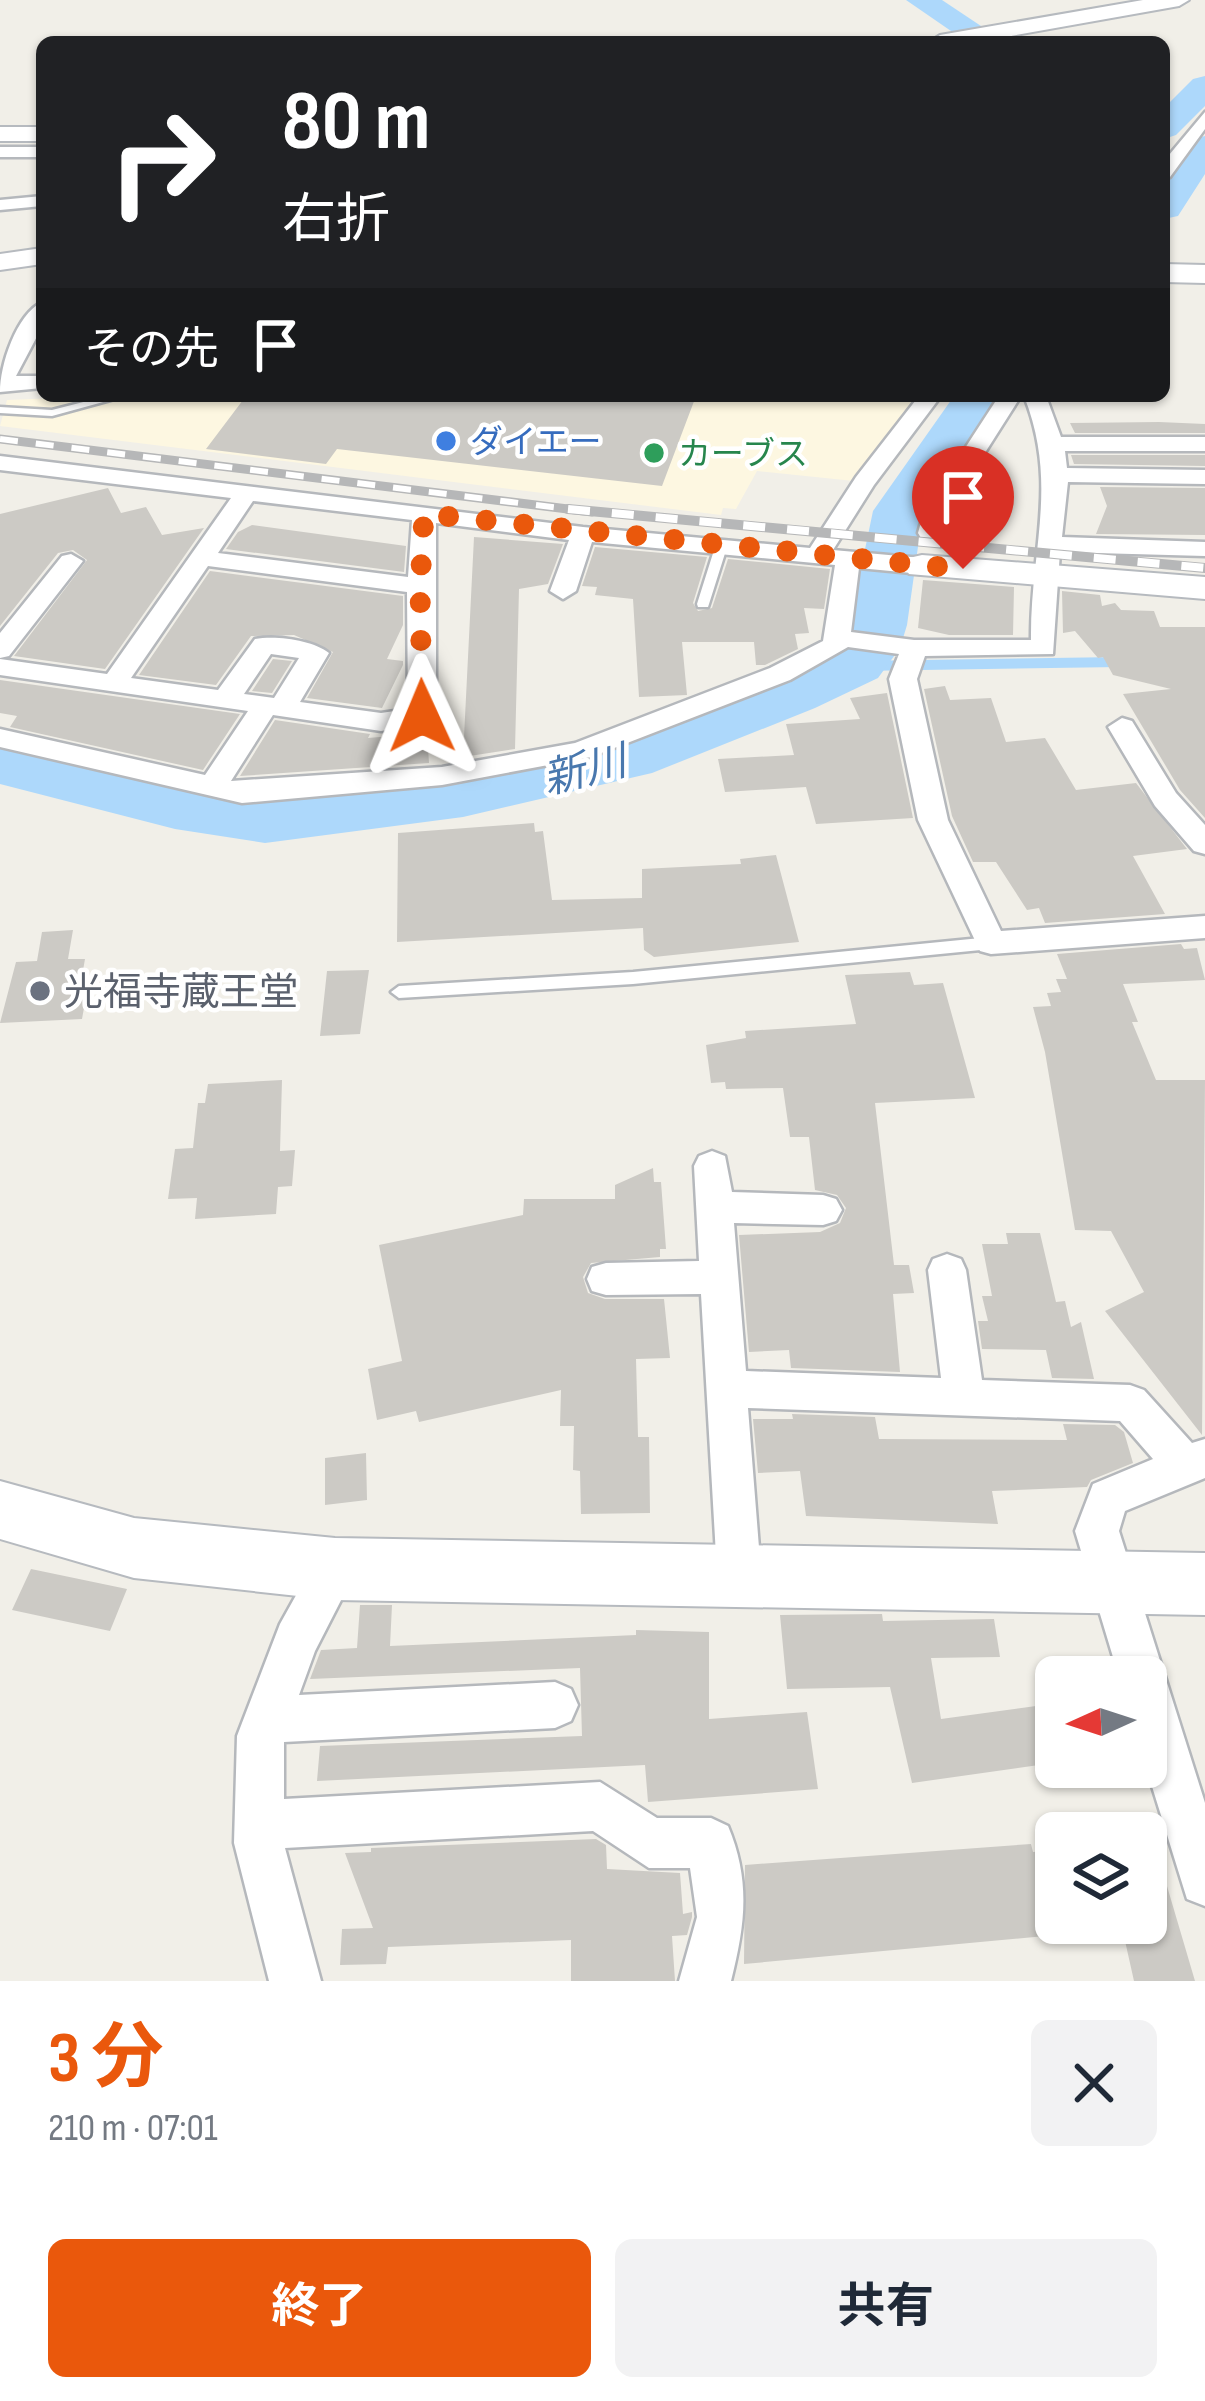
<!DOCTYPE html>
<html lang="ja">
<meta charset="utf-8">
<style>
body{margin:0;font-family:"Sofia Sans Condensed","Noto Sans JP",sans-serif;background:#f2f2f3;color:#1f2937;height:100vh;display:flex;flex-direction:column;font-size:45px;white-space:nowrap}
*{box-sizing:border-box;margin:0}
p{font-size:39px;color:#747a83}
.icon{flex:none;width:66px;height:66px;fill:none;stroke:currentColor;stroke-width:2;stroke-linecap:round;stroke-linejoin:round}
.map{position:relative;height:1981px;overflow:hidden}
.side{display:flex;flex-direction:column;background:#fff;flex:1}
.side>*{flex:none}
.hud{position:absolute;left:36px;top:36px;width:1134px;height:366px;border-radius:18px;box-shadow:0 3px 9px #0004;background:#202124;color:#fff;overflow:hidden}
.needle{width:78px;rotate:267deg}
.controls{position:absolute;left:1035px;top:1656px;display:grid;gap:24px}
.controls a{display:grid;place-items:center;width:132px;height:132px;border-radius:18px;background:#fff;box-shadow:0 3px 9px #0004;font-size:60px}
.pin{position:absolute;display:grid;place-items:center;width:102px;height:102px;color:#fff;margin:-123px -51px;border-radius:50% 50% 50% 0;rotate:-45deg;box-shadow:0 0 12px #0007}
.pin .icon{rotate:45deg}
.me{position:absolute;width:132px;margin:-66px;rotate:359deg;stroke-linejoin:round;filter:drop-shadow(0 0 9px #0008)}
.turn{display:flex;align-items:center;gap:42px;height:252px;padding:0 48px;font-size:54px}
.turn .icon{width:156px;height:156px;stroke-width:2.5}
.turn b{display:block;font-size:84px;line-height:102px}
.then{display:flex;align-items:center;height:114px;padding:0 48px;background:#0003;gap:24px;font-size:45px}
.round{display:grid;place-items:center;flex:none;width:126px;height:126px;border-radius:18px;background:#f2f2f3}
.summary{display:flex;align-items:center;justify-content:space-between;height:204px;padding:0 48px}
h1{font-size:72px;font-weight:700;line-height:90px;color:#ea580c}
.cta{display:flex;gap:24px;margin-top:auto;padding:24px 48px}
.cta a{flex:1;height:138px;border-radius:18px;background:#ea580c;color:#fff;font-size:48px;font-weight:700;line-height:138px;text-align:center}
.cta a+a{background:#f2f2f3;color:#1f2937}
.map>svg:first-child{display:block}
.commercial{fill:#fdf7e1}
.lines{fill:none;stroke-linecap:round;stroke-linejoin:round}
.stream{stroke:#add8fb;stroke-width:10}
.river{fill:#add8fb;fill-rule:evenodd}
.building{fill:#cccac5}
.lane-casing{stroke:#b5b8bc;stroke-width:5}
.street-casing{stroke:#b5b8bc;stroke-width:5}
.secondary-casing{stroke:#b6babf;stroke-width:4}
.lane{fill:#fff;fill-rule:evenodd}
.street{fill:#fff;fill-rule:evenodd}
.secondary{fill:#fff;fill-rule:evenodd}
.rail-far1-casing{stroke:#b6b7b8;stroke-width:9}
.rail-casing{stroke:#b6b7b8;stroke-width:10}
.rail-far1{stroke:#fff;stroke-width:6;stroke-dasharray:18;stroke-linecap:butt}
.rail{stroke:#fff;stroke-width:8;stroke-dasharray:22;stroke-linecap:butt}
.route{stroke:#ea580c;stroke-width:21;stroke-dasharray:0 37.8}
.shop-dot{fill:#3f7fe0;stroke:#fff;stroke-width:4.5}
.leisure-dot{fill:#2e9e5b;stroke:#fff;stroke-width:4.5}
.worship-dot{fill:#6b7280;stroke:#fff;stroke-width:4.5}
.labels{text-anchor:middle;stroke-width:9;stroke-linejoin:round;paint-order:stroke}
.far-shop-label{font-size:33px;fill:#366cbe;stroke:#fff;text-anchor:start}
.far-leisure-label{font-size:33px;fill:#27864d;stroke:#fff;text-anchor:start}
.worship-label{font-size:39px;fill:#5b616d;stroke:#fff;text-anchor:start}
.water-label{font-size:42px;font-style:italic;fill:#4978ae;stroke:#fff}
</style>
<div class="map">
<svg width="1205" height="1981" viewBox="0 0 1205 1981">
<rect width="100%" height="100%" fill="#f1efe8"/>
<path class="commercial" d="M106,396H917L854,481L757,471L736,509L723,508L721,515L0,426L7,400Z"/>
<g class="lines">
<path class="stream" d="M858,666L1120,662"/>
<path class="river" d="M906,0H942L1005,42H967Z
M1205,76V106L1176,135L1164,139V108L1193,79Z
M1205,136V174L1178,216L1164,219V180L1192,139Z
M954,396H1000L923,511L907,625L900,648L878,678L815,708L652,773L463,817L265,843L175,829L0,784V746L175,789L265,801L463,777L616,744L838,654L845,645L873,511Z"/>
</g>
<path class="building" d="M246,396H696L662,486L337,449L326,464L206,449Z
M1159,422L1205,424V433H1075L1070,423Z
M1071,455H1205V466L1074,464Z
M1100,487L1205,488V535L1096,534L1107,506Z
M108,488L121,513L146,507L162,535L204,528L105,669L14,656L87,560L73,550L58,553L0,626V514Z
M252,525L406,546L404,572L226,549L238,532Z
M474,537L563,544L548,584L519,589L515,749L463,757Z
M595,547L707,557L693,603L698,611L712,608L728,559L830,569L824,609L804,608L809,633L795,634L798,649L765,665H756L754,642H682L687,695L639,697L633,599L595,595L597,587L582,586Z
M210,571L403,596V625L387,659L403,661V665L382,708L307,698L333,652L294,635L251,636L216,685L139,675Z
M923,580L1014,587L1013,635H949L918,628Z
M1062,591L1100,595L1102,606L1115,603L1121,610L1154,611L1160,627H1205V818L1180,790L1123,694L1171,689L1113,675L1103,657L1098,658L1075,631L1063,633Z
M273,659L292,661L272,693L252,691Z
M0,680L240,714L203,770L10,727L17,716L0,713Z
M945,686L950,700L991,698L1006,742L1045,738L1076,790L1136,783L1187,849L1133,856L1165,914L1045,923L1039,908L1027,910L996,862H973L952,816L924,689Z
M887,693L913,818L816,824L806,787L725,792L718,759L794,755L786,724L860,719L850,698Z
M275,720L370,734L368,738L427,733L429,763L240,776Z
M534,823L535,832L543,831L552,900L642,898V869L741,864L740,859L776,855L799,942L654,957L644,950L643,928L397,942L398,833Z
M73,930L68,959H85L82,976L90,975L82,1019L0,1023L16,962L37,961L42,932Z
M1181,944L1184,949L1197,948L1205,980L1123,984L1138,1022H1132L1156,1080H1205L1202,1435L1105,1311L1144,1292L1111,1231L1075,1230L1045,1052L1033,1007L1051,1006L1047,993L1061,992L1056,979H1067L1057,954Z
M369,970L360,1034L320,1036L327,971Z
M910,972L914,985L943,983L975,1098L875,1103L894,1265H909L914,1293L893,1294L900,1372L791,1368L789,1350L749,1352L739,1235L820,1232L840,1223L846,1208L837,1195L815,1190L809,1137H790L783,1088L726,1089L725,1082L711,1083L706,1045L746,1038L745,1031L856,1024L845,975Z
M282,1080L280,1151L295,1150L292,1186L278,1187L276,1214L195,1219L197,1198L168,1199L175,1149L193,1148L198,1103H205L208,1084Z
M653,1168L654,1182H661L666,1249H660V1257L591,1263L583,1277L588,1293L605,1299H664L670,1358L636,1359L638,1437H649L650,1513L581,1514L580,1471L573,1470L574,1426H560L561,1390L419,1422L416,1411L377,1420L368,1369L402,1361L379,1245L523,1215L524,1199H615V1185Z
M1006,1233H1040L1056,1302L1065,1301L1071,1327L1081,1322L1094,1379L1052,1378L1046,1350L982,1349L978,1321H988L982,1296H992L982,1244H1008Z
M792,1414L875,1417L879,1439L1067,1440L1063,1424L1115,1425L1124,1432L1133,1463L1091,1480L1087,1487L992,1491L998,1524L806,1516L800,1471L758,1473L753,1419H793Z
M366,1453L367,1500L325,1505V1458Z
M31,1569L127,1589L110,1631L12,1610Z
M360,1605H392L390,1646L636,1635V1630L709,1632V1719L807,1712L818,1789L648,1802L645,1765L317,1781L320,1746L582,1736L580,1668L310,1679L321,1650L357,1648Z
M882,1614L883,1621L994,1619L1000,1657L931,1658L941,1719L1036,1706L1053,1763L912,1783L890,1687L787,1689L780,1615Z
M596,1839L606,1845L607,1869L680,1873L683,1914L692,1912V1917L687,1935L672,1936L675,1981H571V1940L388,1947L386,1964L340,1965L342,1929L373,1928L345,1853L371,1852V1848Z
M1154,1842L1195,1981H1134L1121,1923H1146V1843Z
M1031,1844L1033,1852L1056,1850V1935L744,1964L745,1865Z"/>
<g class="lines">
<defs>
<path id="lane" d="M1008,28L1015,30L1008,42H1000Z
M107,396H125L52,416L0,413V407L52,410Z
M721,543L727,547L709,604L708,607H698L697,604L715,547Z
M991,937L999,943L991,949L633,984L399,998L391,992L399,986L633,972Z"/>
<path id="street" d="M1205,112V129L1170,177L1164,178V161Z
M0,147H42V157H0Z
M42,196V206L0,210V200Z
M42,302V327L16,376H42V388L0,392C0,365 16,315 42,302Z
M919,396H941L874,485L833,550L922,558L935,566L922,574L859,568L851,632L914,640H1031C1030,550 1059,484 1024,396H1046L1061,437H1205V451H1065L1067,468L1205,470V484L1068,482L1062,537L1205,542V556L1060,552L1053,654L925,656L917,679L948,820L1001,931L1205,916V938L991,954L980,951L918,820L889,679L899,654L848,647L790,680L591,757L442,785L242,803L0,747V729L205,775L248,711L0,675V659L107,674L231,498L0,470V456L583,527L810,548L856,477ZM253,501L412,520L408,577L218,553ZM436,523L569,540L550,591L563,599L576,591L592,542L835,565L823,641L770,668L575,743L442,767L231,781L273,715L381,731L432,722L436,716ZM208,566L407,592L408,709L381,713L300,702L329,653C313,640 276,635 255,639L218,690L131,678ZM271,654L299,658L274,698L244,694Z
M999,396H1021L948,511L939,538H921L918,533L924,511Z
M71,554L83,561L9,656L0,658V633L62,556Z
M1122,718L1132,721L1176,793L1205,825V854L1194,851L1155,806L1108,727Z
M712,1151L725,1156L732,1192L823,1195L836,1199L842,1210L836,1221L823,1225L734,1223L746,1371L941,1378L928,1270L933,1259L947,1254L961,1259L966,1270L982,1380L1130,1385L1144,1390L1192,1443L1205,1439V1478L1125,1511L1119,1531L1205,1803V1906L1187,1899L1146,1767V1677H1119L1075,1531L1093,1484L1153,1459L1120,1421L748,1408L761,1573L755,1588L739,1594L723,1588L717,1573L701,1294L606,1295L592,1291L587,1279L592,1267L606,1263L699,1261L694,1166L699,1156Z
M335,1548L351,1554L357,1569L315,1651L299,1695L555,1682L571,1689L578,1705L571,1721L555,1728L284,1742V1799L600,1782L657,1818H711L728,1826C751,1881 745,1925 731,1981H679L697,1917L690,1868H649L593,1831L285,1848L321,1981H269L234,1843L237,1736L280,1624L319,1554Z"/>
<path id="secondary" d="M1143,0H1189L1179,6L977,42H929L940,35Z
M0,127H42V141H0Z
M42,248V264L0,270V254Z
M1164,264L1205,265V283L1164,282Z
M922,555L1205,577V599L909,574L904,566L909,558Z
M0,1481L134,1518L335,1538L1205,1553V1615L335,1600L134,1578L0,1539Z"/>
</defs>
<use href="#lane" class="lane-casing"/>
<use href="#street" class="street-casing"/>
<use href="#secondary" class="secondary-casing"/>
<use href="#lane" class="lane"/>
<use href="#street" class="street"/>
<use href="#secondary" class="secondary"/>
<defs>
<path id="rail-far1" d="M0,439L592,512"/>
<path id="rail" d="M568,509L1205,568"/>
</defs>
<use href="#rail-far1" class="rail-far1-casing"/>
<use href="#rail" class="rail-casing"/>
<use href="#rail-far1" class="rail-far1"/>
<use href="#rail" class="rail"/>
</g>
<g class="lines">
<path class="route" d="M422,716L420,586L424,514L963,569"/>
</g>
<circle class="shop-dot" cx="446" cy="441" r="12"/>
<circle class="leisure-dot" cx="654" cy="453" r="12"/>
<circle class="worship-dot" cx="40" cy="991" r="12"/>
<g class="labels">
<g class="far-shop-label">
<text x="470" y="453">ダイエー</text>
</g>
<g class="far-leisure-label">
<text x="678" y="465">カーブス</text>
</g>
<g class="worship-label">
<text x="64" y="1005">光福寺蔵王堂</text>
</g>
<g class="water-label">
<text transform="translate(584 769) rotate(-14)" y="15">新川</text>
</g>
</g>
</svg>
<div class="controls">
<a><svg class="needle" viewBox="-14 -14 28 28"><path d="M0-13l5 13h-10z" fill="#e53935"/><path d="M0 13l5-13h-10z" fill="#747a83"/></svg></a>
<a><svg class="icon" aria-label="layers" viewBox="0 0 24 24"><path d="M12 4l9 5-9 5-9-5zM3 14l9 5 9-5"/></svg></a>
</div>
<div class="pin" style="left:963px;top:569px;background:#d93025"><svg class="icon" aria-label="arrive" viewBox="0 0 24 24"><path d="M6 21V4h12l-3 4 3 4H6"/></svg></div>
<svg class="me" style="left:422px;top:716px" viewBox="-20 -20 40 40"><path d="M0-17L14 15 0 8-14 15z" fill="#ea580c" stroke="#fff" stroke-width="4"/></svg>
<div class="hud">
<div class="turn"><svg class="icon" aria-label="right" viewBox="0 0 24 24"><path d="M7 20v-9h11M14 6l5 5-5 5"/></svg><div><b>80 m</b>右折</div></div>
<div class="then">その先<svg class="icon" aria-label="arrive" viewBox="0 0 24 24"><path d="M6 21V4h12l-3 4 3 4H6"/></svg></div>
</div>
</div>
<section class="side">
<div class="summary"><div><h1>3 分</h1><p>210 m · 07:01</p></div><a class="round"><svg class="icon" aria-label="close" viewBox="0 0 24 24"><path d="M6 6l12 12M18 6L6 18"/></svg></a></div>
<div class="cta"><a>終了</a><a>共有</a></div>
</section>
